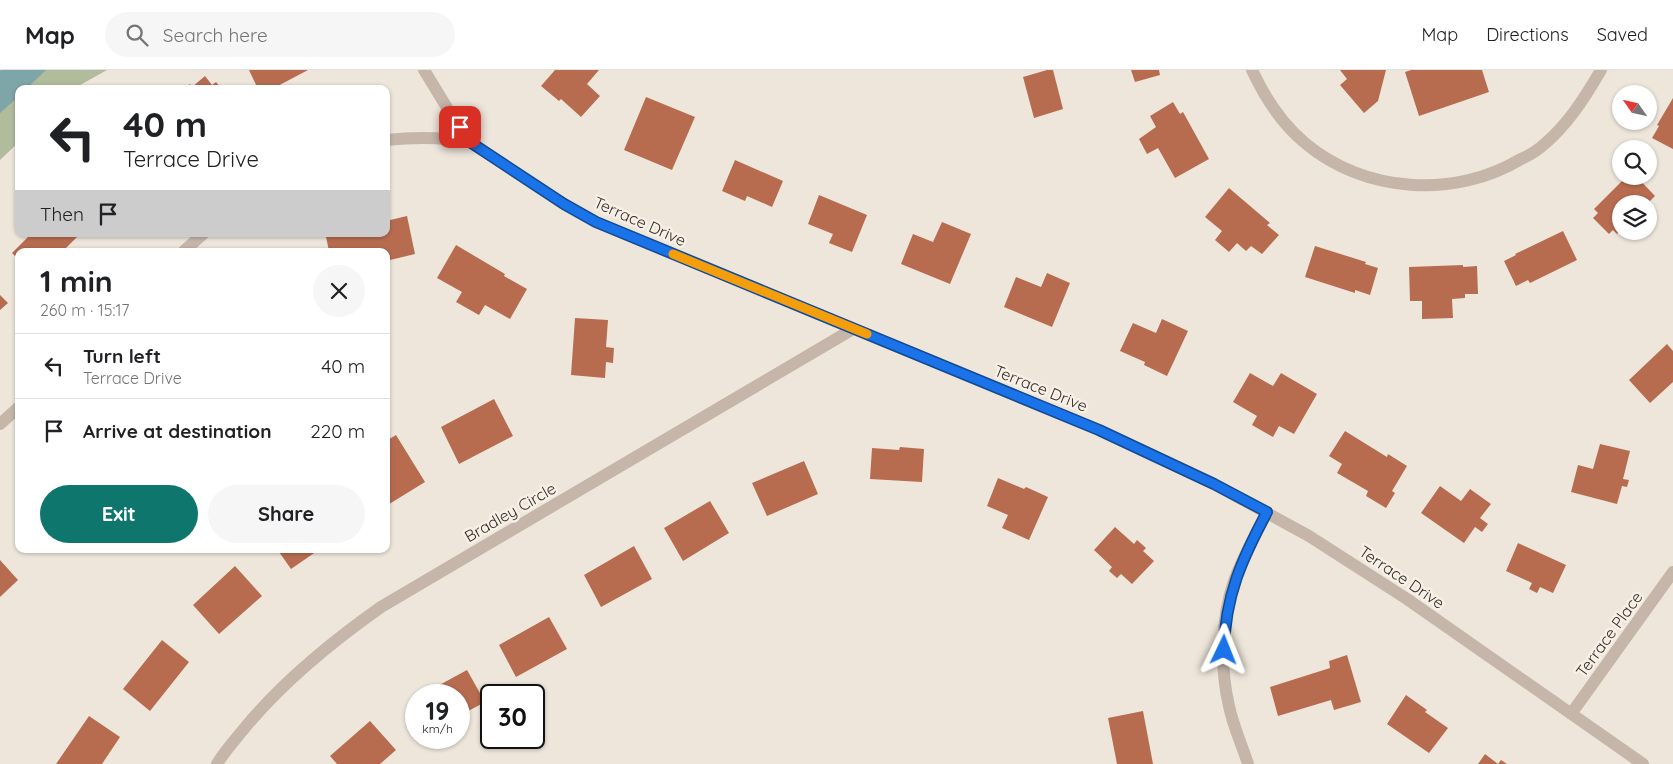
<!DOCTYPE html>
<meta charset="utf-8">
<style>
body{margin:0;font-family:Quicksand,sans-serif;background:#f6f6f6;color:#202124;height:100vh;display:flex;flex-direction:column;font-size:19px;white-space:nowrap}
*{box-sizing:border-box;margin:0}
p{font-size:16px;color:#757577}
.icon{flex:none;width:28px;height:28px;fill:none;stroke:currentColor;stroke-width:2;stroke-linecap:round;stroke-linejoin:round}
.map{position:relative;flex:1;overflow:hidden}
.drawer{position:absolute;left:15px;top:178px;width:375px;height:305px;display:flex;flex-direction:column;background:#fff;border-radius:10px;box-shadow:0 1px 4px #0004}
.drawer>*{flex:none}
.banner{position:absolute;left:15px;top:15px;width:375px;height:152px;border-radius:10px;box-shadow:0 1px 4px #0004;background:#fff;color:#202124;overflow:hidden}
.needle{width:32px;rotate:304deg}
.tools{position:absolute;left:1612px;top:15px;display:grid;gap:10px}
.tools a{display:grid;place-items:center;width:45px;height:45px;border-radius:50%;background:#fff;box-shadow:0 1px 4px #0004;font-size:25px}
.speed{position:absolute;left:405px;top:614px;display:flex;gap:10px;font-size:25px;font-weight:700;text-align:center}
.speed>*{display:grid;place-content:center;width:65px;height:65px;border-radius:50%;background:#fff;box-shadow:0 1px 4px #0004;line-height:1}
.speed small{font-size:12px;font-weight:400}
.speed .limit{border:2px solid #111;border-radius:8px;background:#fff;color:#111}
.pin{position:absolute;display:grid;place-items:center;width:42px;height:42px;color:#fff;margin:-21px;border-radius:10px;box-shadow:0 2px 8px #0006}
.me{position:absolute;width:55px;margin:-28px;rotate:2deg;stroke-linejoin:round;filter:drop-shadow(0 0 4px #0008)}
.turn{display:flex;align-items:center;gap:18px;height:105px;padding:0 25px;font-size:22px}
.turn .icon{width:65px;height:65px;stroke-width:2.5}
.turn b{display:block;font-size:35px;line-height:42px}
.then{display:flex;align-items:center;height:48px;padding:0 25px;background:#0003;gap:10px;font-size:19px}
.round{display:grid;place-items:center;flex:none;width:52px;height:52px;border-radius:26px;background:#f6f6f6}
.overview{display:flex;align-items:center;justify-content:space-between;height:85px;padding:0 25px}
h1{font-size:30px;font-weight:700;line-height:38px}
.primary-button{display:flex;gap:10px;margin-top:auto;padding:10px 25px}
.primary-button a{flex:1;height:58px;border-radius:30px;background:#0f766e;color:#fff;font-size:20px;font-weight:700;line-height:58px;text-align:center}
.primary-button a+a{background:#f6f6f6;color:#202124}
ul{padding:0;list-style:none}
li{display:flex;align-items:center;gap:15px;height:65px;padding:0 25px;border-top:1px solid #e0e0e0}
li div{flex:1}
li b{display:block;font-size:19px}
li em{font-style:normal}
header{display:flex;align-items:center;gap:30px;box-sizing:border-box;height:70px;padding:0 25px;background:#fff;border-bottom:1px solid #e0e0e0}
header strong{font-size:24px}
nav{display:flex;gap:28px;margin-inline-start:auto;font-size:18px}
.search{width:350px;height:45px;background:#f6f6f6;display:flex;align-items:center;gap:12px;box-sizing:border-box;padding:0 18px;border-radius:28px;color:#757577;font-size:19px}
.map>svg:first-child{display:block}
.green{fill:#b1bc9d}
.water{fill:#7ea5a8}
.building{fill:#b76c50}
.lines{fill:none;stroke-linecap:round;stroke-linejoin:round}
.street{stroke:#c5b6a9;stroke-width:12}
.route-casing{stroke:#114b97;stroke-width:12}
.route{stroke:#1a73e8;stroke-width:9}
.slow{stroke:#f59e0b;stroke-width:9}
.labels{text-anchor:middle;stroke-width:5;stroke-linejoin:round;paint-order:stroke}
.street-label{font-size:16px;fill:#332c28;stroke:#f7f0e7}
</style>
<header>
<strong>Map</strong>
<div class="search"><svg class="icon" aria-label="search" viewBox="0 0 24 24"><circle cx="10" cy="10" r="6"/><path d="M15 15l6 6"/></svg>Search here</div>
<nav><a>Map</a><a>Directions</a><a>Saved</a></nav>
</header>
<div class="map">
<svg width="1673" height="694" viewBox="0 0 1673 694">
<rect width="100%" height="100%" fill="#eee6db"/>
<path class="green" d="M0,0H107L73,19H19V72L0,90Z"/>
<path class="water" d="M2,0H46L26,19H19V26L0,43V1Z"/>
<path class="building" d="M249,0H308L272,19H258Z
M555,0H599L587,14L600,26L581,47L561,29L559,31L541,16Z
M1047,0H1053L1063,39L1034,48L1023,7Z
M1131,0H1159L1160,5L1135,12Z
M1340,0H1386L1378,31L1364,43L1340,15L1347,9Z
M1411,0H1482L1489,22L1419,46L1405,2Z
M205,6L212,15L216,12L222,19H184L190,14L192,17Z
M646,27L695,47L672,100L624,80Z
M1673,28V79L1652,68L1659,56L1657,55Z
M1173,32L1180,44L1183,42L1209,89L1175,108L1158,78L1147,84L1139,69L1156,57L1150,46Z
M735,90L783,111L772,137L747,126L745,131L722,121Z
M1627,106H1636L1655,126L1647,134H1621V159L1617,164L1613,160L1609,164L1593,148L1598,143L1594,139Z
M1229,118L1270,153L1267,155L1279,165L1262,184L1251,176L1246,181L1237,173L1229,182L1215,170L1222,161L1205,147Z
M819,125L867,145L852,182L829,173L833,164L808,154Z
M407,146L415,184L386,191V181H329L326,167L339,164H386V151Z
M942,152L971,164L950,214L901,194L913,164L933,172Z
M1563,161L1577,190L1530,213L1528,210L1516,216L1504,191L1516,185L1515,184Z
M31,164H78L79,165L63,181H19V190L12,183Z
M456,175L505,204L504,206L527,219L510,249L485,235L479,245L456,232L462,222L437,208Z
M1315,176L1366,192L1365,194L1378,198L1370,225L1355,220V223L1305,207Z
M1463,195V197L1477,196L1478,224H1465V228L1452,229L1453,248L1422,249V231H1410L1409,197Z
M1047,203L1070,213L1052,257L1004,237L1016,207L1041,217Z
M0,225L8,233L0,240Z
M575,248L608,250L606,277L614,278L613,293L606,292L605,308L571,305Z
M1162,249L1188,261L1167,306L1144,295L1145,292L1120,281L1133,253L1156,263Z
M1667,274L1673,281V312L1650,333L1629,310Z
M1250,303L1273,316L1281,303L1317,324L1294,364L1279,356L1273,367L1252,355L1257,346L1233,332Z
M494,329L513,366L459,394L441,357Z
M1345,361L1387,387L1388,384L1407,396L1392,421L1395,423L1386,438L1366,426L1368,421L1337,403L1342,394L1329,386Z
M396,365L425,412L386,436V371Z
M1600,374L1630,381L1623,409L1629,410L1627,417L1622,416L1617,434L1571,422L1578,395L1593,399Z
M900,377L924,379L922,412L870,409L872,378L899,380Z
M804,391L818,424L767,446L752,413Z
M998,408L1024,419L1026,417L1048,427L1029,470L1002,458L1008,445L987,436Z
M1440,416L1461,431L1470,419L1491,434L1480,448L1488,454L1482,462L1475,457L1464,473L1421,443Z
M710,431L729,463L683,491L664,458Z
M1115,457L1134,474L1137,470L1146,478L1143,481L1154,491L1132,514L1121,504L1117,508L1109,501L1112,497L1094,480Z
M1518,473L1566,495L1553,523L1540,517L1537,523L1529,519L1532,513L1506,501Z
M634,476L652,509L601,537L584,505Z
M277,479H320L291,499Z
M0,490L18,510L0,527Z
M235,496L262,526L219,564L193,535Z
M549,547L567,579L516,607L499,575Z
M162,570L189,592L150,641L123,619Z
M1347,585L1361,632L1334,640L1331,630L1278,646L1270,617L1330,598L1329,591Z
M467,600L485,632L459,646V625H421Z
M1406,625L1427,640L1425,642L1448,658L1429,683L1387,654Z
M1143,641L1153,694H1117L1108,648Z
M89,646L120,667L102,694H56Z
M370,651L396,680L380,694H337L330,686Z
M1485,684L1498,694L1501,690L1507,694H1478Z"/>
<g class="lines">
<path class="street" d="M424,0L449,41L470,72L564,134L596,152L1099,360L1214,414L1309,466L1407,529L1643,694
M1252,0C1265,28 1281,53 1305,73C1364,123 1455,129 1521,89C1528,86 1535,82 1541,77C1567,56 1584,29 1601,0
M386,70C414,67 443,67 470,72
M184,181L203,164
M0,354L19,337
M1571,644L1673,502
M217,694C224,682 234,671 243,660C282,612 330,573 381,537L853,259
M1248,694C1242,675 1233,656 1229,636C1220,598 1221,548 1234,511C1243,487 1255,465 1267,442"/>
</g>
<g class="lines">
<defs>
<path id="route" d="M460,57L470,72L564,134L596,152L1099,360L1214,414L1267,442C1242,489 1225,526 1224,580"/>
</defs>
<use href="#route" class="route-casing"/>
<use href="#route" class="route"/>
<path class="slow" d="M673,184L867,264"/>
</g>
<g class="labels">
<g class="street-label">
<text transform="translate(640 151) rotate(24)" y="6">Terrace Drive</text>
<text transform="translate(1041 318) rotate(22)" y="6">Terrace Drive</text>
<text transform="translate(510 442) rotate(-30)" y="6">Bradley Circle</text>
<text transform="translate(1402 507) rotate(34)" y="6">Terrace Drive</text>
<text transform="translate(1609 564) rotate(-54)" y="6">Terrace Place</text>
</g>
</g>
</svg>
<div class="tools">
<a><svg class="needle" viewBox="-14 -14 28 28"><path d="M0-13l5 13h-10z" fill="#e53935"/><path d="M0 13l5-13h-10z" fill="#757577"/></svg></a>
<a><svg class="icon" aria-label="search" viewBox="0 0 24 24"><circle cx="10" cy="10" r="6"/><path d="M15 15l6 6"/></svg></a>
<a><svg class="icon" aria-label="layers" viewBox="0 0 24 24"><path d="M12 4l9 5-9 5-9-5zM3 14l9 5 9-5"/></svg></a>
</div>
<div class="speed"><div>19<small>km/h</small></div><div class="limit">30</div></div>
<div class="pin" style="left:460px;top:57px;background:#d93025"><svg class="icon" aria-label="arrive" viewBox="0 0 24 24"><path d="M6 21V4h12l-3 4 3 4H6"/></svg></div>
<svg class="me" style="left:1224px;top:580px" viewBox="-20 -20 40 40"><path d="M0-17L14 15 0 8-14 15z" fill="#1a73e8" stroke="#fff" stroke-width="4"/></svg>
<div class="banner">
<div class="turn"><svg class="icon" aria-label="left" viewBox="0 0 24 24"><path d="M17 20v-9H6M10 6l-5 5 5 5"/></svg><div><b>40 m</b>Terrace Drive</div></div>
<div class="then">Then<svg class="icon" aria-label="arrive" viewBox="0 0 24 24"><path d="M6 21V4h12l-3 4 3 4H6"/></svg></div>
</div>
<section class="drawer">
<div class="overview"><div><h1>1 min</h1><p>260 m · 15:17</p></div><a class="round"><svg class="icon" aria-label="close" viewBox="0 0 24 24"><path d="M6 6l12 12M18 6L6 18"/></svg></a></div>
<ul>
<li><svg class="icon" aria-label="left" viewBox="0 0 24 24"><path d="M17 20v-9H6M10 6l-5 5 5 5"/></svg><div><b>Turn left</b><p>Terrace Drive</p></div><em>40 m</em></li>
<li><svg class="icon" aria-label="arrive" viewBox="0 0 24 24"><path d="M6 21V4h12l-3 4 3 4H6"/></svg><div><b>Arrive at destination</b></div><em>220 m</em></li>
</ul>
<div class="primary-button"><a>Exit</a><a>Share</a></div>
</section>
</div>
